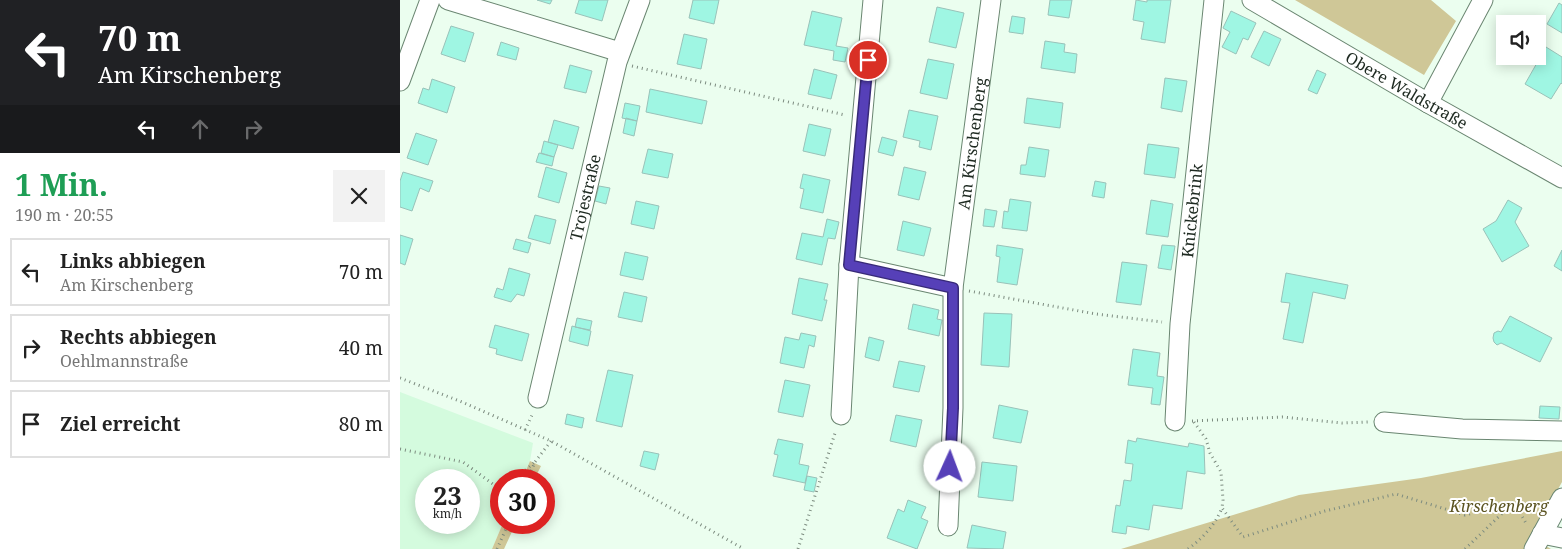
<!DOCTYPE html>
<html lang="de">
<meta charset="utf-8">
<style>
body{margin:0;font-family:"Noto Serif",serif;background:#f2f2f2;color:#222;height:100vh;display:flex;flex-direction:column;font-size:19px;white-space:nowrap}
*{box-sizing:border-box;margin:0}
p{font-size:16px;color:#767676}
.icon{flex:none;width:28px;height:28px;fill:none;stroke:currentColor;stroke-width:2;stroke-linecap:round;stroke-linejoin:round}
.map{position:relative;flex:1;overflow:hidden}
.side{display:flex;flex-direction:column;background:#fff;width:400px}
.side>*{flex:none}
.hud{background:#202124;color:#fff;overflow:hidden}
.buttons{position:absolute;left:1096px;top:15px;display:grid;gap:10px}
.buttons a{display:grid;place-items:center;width:50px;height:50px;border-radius:0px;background:#fff;box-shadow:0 2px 12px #0003;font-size:25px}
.speed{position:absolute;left:15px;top:469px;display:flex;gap:10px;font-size:25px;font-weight:700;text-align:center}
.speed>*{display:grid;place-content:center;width:65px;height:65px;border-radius:50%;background:#fff;box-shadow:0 2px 12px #0003;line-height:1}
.speed small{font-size:12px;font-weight:400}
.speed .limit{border:8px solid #d22;background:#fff;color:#111}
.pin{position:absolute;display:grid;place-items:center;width:42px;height:42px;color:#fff;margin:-21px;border:2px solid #fff;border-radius:50%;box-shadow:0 1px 5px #0007}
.me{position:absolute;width:55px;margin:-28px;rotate:2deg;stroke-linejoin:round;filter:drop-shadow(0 0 4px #0008)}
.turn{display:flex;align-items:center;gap:18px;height:105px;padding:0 15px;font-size:22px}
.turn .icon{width:65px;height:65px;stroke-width:2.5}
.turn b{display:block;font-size:35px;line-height:42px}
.lanes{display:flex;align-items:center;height:48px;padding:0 15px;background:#0003;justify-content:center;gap:25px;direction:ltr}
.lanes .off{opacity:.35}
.round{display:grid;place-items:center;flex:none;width:52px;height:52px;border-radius:0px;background:#f2f2f2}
.summary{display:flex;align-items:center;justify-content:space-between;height:85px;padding:0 15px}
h1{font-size:30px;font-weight:700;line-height:38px;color:#1e9e55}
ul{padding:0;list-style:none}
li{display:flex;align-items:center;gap:15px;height:68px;margin:0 10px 8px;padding:0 5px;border:2px solid #e0e0e0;border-radius:0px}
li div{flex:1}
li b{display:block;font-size:19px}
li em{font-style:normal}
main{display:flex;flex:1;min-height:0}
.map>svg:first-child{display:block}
.built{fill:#d4fbde;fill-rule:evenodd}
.green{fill:#cfc797}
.building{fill:#9ff6e3;stroke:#99c2b9}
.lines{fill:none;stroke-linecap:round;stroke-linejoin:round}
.minor-casing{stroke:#6a8671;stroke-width:21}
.path{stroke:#7c8b7f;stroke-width:3;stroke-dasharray:1 4;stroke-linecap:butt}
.minor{stroke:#fff;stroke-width:19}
.route-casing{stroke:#382a78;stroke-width:12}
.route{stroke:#5640b8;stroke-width:9}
.labels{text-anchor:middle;stroke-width:4;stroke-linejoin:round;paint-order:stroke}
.street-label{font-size:16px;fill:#1e2a21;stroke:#fff}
.park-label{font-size:16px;font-style:italic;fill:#5b5320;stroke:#fff}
</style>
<main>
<section class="side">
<div class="hud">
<div class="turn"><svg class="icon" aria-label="left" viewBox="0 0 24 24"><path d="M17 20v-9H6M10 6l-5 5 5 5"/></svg><div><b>70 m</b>Am Kirschenberg</div></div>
<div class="lanes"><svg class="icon" aria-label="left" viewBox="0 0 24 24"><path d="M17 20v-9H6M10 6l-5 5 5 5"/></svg><svg class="icon off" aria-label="ahead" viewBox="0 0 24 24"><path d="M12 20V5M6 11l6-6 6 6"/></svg><svg class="icon off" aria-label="right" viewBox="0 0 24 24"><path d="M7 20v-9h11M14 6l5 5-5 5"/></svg></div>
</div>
<div class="summary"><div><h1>1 Min.</h1><p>190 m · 20:55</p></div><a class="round"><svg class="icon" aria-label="close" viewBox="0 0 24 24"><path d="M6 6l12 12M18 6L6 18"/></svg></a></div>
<ul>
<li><svg class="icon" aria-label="left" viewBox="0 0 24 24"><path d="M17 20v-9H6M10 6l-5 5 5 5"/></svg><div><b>Links abbiegen</b><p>Am Kirschenberg</p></div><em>70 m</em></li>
<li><svg class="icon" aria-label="right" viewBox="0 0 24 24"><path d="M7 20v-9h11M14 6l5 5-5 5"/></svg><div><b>Rechts abbiegen</b><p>Oehlmannstraße</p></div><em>40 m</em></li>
<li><svg class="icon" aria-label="arrive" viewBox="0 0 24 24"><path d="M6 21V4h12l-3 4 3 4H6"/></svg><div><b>Ziel erreicht</b></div><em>80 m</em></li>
</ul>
</section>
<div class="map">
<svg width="1162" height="549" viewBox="0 0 1162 549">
<rect width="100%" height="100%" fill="#ebfeef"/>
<path class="built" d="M0,392L133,443L130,461L122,480H101V522L103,523L92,549H0ZM26,480H69V522H26Z"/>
<path class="green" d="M895,0H1031L1056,21L1024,75Z
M1162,451V482L1131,537L1151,549H721L899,495L1021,478Z
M130,461L141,466L134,480H122Z
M103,523H116L104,549H92Z"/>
<path class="building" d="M137,0H152L150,4Z
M179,0H208L202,21L175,13Z
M293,0H319L314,24L289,18Z
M650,0H672L669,18L648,15Z
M736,0L747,2V0H771L765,43L741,39L744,22L733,20Z
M1159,3L1162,5V33L1147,24Z
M537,7L564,13L556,48L529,42Z
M412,11L442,18L436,46L448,48L445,62L433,60L434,51L404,45Z
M831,11L856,23L848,40L843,38L836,54L822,47L830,32L823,28Z
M612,16L625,18L623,34L609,32Z
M51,26L74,33L65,62L41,54Z
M864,31L881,39L869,66L851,57Z
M284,34L307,39L301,69L277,64Z
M645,41L665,44L664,52L677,54L675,73L641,68Z
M101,42L119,48L116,60L97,55Z
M1146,47L1162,57V84L1161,83L1151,99L1125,84Z
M528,59L554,64L547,99L520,93Z
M170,65L192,71L186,93L164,88Z
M414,69L437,75L431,99L408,94Z
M917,70L926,74L917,94L908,90Z
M765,78L787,81L782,112L761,108Z
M32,79L55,87L47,113L18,103L23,88L29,90Z
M250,89L307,101L302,124L246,112Z
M627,98L663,103L660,128L624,123Z
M225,103L240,106L237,121L222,118Z
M509,110L538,116L531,150L519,147L520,141L503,137Z
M226,118L237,121L234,136L223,133Z
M154,120L179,127L173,149L148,142Z
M409,124L431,129L425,156L403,151Z
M16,133L37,140L28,165L7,158Z
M482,137L497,141L493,156L478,152Z
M144,141L158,145L154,157L141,153Z
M748,144L779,148L775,178L744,174Z
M629,147L649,150L645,177L620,174L621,165H626Z
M248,149L273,154L268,178L242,173Z
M139,153L154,157L152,166L136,162Z
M146,167L167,173L159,203L138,197Z
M504,167L526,172L519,200L498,195Z
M3,172L33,181L29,192L20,188L12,211L0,207V181Z
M403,174L430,180L423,213L400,208L404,189L400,188Z
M695,181L706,183L704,198L692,196Z
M199,186L210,188L206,204L195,201Z
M610,199L631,202L627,231L602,228L604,211L608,212Z
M751,200L773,204L768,237L746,234Z
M1108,200L1122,208L1115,222L1129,246L1102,262L1083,229L1096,221Z
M236,201L259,206L254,229L231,224Z
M585,209L597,211L594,227L583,226Z
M135,215L156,220L150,244L128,238Z
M427,219L439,222L435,239L428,238L422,265L396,259L402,233L423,237Z
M503,221L531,228L524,256L497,250Z
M0,235L13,239L5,265L0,263Z
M116,239L131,243L128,253L113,249Z
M597,245L623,249L617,285L597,282L600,257L596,256Z
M762,245L775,246L771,270L758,268Z
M1162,250V271L1154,266Z
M225,252L248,257L243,280L220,275Z
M722,262L747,265L741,305L716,302Z
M109,268L130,274L124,296L117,294L111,302L94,297L97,288L103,290Z
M886,273L948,285L945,299L913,292L903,343L883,339L890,303L881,302Z
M399,278L428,284L424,300H427L422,321L392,314Z
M224,292L247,297L242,322L218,317Z
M513,304L539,310L537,319L542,320L539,336L508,329Z
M584,313L612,314L609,367L581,365Z
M1110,316L1152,338L1140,362L1101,343L1097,345L1094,342L1093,338L1094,333L1098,331L1101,332Z
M177,318L192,321L190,330L175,327Z
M95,325L129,334L122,361L96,354L97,349L89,347Z
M172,326L191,331L188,346L169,341Z
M401,333L416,336L414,347L409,345L404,368L380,363L385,337L399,340Z
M469,337L484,341L479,361L465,357Z
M733,349L760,353L757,376L764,377L760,405L751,404L753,388L728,385Z
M499,361L525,366L519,392L493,387Z
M208,370L233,375L222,427L196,421Z
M385,380L410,385L403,417L378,412Z
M599,405L628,411L621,443L593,438Z
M1140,406L1160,407L1159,419L1139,418Z
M167,414L184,418L182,428L165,424Z
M496,415L522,420L516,447L490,441Z
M737,438L788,447L789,443L804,446L805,474L787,471L782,509L753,505L749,530L727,526L726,534L712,532L716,505L720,506L724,480L731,481L733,464L725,463L728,440L736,442Z
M378,439L403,444L399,464L409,466L405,483L373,476L378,455L374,454Z
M244,451L259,454L255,470L240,466Z
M582,462L617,466L613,501L578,497Z
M407,476L417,478L414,492L404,490Z
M508,500L526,507L521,518L528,521L517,549L487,538L498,509L504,512Z
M572,525L606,532L603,549L567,548Z"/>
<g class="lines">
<defs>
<g id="minor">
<path d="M48,0L220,52"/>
<path id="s1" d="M852,0L1028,103L1162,178"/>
<path d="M0,81L30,0"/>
<path d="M1028,103L1083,0"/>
<path d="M449,265L553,288"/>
<path id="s2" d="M138,398L217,62L240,0"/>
<path d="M441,415L449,265L473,0"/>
<path id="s3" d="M775,421L780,324L814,0"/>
<path d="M984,422L1062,429L1162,431"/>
<path id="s4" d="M548,526L553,408V288L591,0"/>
<path d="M1142,534L1162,538"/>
<path d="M1134,549L1162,498"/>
</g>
</defs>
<use href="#minor" class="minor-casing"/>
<path class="path" d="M232,66L445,115
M569,291L696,314L762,322
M0,378L62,402L151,441L344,549
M792,421L882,417L942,423L968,422
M794,422L806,439L810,453L821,472L823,500L822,508
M125,430L133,413
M0,449L63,462L101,490
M114,480L135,462
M127,480L135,462L151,441
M97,549L109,522
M398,549L436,430
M788,549C803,538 815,525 822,508L843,537L925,511L996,494L1065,515L1114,502
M1065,549L1114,502L1127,525"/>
<use href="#minor" class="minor"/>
</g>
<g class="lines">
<defs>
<path id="route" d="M468,60L449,265L553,288V408L550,467"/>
</defs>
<use href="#route" class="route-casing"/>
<use href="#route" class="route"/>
</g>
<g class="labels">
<g class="street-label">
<text dy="6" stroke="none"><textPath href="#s1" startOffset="179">Obere Waldstraße</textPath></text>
<text dy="6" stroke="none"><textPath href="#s4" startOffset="384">Am Kirschenberg</textPath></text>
<text dy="6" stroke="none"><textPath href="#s2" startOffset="206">Trojestraße</textPath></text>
<text dy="6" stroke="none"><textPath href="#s3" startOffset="211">Knickebrink</textPath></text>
</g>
<g class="park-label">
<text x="1099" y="512">Kirschenberg</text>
</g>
</g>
</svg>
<div class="buttons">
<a><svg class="icon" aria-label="sound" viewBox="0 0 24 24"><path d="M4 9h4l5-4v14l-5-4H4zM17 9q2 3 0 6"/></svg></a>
</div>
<div class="speed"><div>23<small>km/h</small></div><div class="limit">30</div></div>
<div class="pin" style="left:468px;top:60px;background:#d93025"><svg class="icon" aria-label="arrive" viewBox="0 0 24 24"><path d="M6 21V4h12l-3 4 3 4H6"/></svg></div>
<svg class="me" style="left:550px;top:467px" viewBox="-20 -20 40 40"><circle r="19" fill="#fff"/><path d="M0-13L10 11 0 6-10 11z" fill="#5640b8"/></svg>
</div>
</main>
